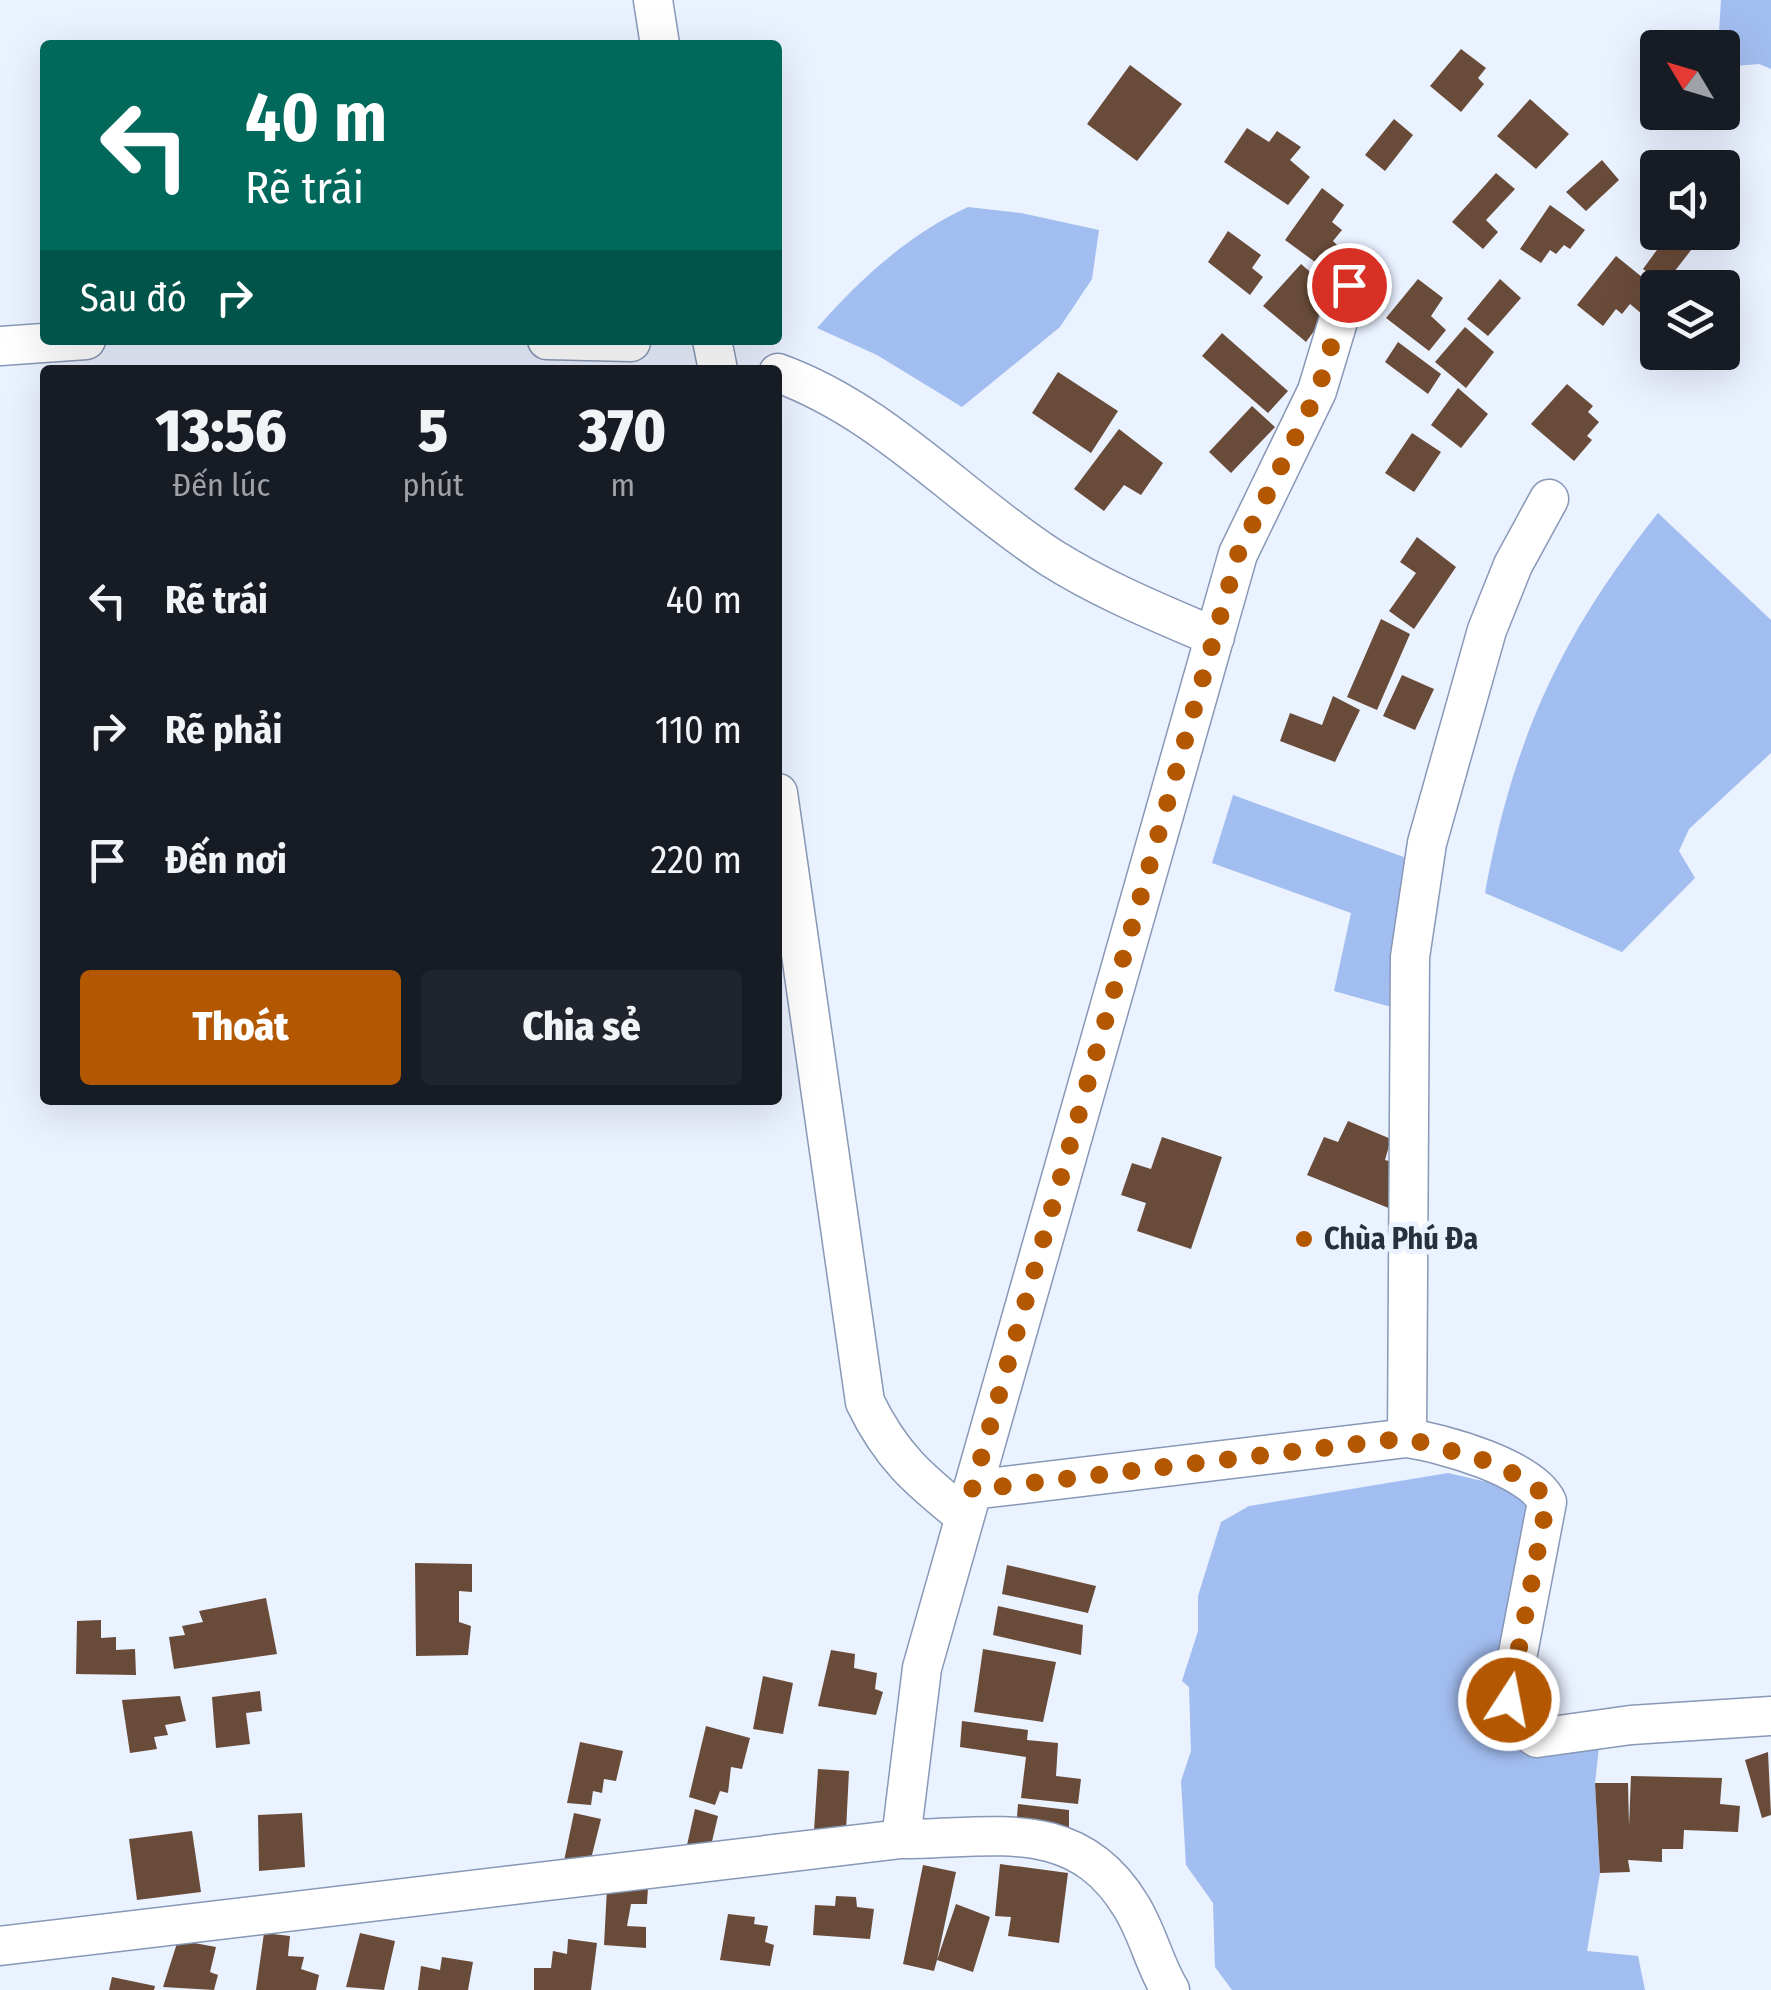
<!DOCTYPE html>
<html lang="vi">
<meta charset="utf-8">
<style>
body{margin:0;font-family:"Fira Sans Condensed",sans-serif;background:#20242c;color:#f1f3f6;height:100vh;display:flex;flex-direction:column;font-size:38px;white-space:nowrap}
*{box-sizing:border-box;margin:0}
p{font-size:32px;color:#9ea1a6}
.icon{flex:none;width:55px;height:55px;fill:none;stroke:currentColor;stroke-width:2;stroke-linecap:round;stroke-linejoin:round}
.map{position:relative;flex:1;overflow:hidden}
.drawer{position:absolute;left:40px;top:365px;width:742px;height:740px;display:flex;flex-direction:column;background:#171b24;border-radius:10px;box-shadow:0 10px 40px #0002}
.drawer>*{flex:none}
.guide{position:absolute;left:40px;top:40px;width:742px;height:305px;border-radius:10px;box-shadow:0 10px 40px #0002;background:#00695c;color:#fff;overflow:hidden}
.needle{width:65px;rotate:308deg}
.tools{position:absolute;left:1640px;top:30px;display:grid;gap:20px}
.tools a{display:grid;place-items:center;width:100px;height:100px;border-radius:10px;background:#171b24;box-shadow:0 10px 40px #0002;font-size:50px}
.pin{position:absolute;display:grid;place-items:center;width:85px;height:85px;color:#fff;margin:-42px;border:5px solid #fff;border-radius:50%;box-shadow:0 2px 10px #0007}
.me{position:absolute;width:110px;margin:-55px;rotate:11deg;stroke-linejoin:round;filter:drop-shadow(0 0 8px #0008)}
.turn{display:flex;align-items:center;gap:35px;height:210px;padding:0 40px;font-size:45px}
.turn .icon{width:130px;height:130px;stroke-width:2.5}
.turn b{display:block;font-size:70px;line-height:85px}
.then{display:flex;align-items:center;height:95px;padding:0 40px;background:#0003;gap:20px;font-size:38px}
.eta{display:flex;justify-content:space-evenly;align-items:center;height:170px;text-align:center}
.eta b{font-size:60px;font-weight:800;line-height:70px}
.primary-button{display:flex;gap:20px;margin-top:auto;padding:20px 40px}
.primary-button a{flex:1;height:115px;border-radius:10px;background:#b45701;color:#fff;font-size:40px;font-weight:800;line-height:115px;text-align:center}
.primary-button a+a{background:#20242c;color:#f1f3f6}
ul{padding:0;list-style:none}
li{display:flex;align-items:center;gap:30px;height:130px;padding:0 40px}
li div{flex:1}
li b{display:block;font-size:38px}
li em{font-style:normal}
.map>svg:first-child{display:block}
.water{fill:#a2bdf0}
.building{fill:#694b39}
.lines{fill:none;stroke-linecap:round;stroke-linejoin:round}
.street-casing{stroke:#8898b7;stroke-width:41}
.street{stroke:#fff;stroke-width:38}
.route{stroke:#b45701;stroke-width:18;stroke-dasharray:0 32.4}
.poi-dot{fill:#b45701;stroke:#eaf1ff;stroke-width:4}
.labels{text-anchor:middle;stroke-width:10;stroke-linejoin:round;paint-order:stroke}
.poi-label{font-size:30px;font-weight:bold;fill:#29303d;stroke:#eaf1ff;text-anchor:start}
</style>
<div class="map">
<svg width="1771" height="1990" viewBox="0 0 1771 1990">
<rect width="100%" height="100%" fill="#eaf1ff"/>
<path class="water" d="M1721,0H1771V69L1759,64L1734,66L1723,57L1722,48L1718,47Z
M968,207L1021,213L1099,230L1092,279L1060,327L962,407L877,355L817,328C859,280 909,234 968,207Z
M1658,513L1771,620V753L1689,829L1679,851L1695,878L1622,952L1485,893C1513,739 1561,635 1658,513Z
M1233,795L1423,864L1409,1012L1334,991L1351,913L1212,863Z
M1448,1473L1517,1489L1547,1502L1513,1721L1601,1729L1595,1783L1600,1873L1587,1951L1638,1956L1645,1990H1232L1215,1967L1213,1903L1186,1865L1181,1781L1191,1751L1189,1687L1182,1681L1198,1631V1596L1221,1522L1249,1506Z"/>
<path class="building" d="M1461,49L1486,68L1478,78L1484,84L1461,112L1430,86Z
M1130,65L1182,104L1137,161L1087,124Z
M1530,99L1569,134L1536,169L1497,136Z
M1394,119L1413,135L1385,171L1365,155Z
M1247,128L1269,142L1277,131L1301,147L1290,160L1310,177L1288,205L1224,162Z
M1602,160L1619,180L1586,211L1566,192Z
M1496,173L1515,189L1486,220L1498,232L1483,249L1452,222Z
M1722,180L1738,193L1722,212Z
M1322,188L1344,205L1332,222L1342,230L1333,241L1342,250L1326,270L1285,240Z
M1550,205L1585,230L1570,249L1564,245L1556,254L1550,250L1541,263L1520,249Z
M1228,231L1261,255L1252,268L1263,277L1250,295L1208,262Z
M1670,232H1705L1664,285L1643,269Z
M1616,256L1658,290V308L1648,319L1630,304L1622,314L1616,309L1603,326L1577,305Z
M1301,264L1339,297L1306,342L1263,306Z
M1418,279L1443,298L1431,316L1446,330L1429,351L1386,318Z
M1500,279L1521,298L1488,336L1467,319Z
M1465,327L1494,352L1466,388L1435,362Z
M1222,333L1288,391L1268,413L1202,356Z
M1398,342L1441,374L1428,394L1385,362Z
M1058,372L1118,411L1091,453L1032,413Z
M1567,384L1593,406L1588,412L1599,422L1587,436L1592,440L1574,461L1531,424Z
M1458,388L1488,414L1461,448L1431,425Z
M1252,406L1275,427L1231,473L1209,452Z
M1119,429L1163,463L1141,495L1124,485L1104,511L1074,489Z
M1412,433L1441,452L1414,492L1385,473Z
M1417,537L1456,567L1414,629L1389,611L1416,573L1400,562Z
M1381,619L1410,634L1377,710L1347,697Z
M1402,675L1434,689L1415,730L1383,716Z
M1333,696L1360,710L1335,762L1280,741L1290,713L1322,725Z
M1348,1121L1391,1139L1385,1160L1407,1166L1391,1209L1307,1175L1324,1137L1338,1142Z
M1162,1137L1222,1157L1191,1249L1137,1231L1146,1203L1121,1195L1132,1163L1151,1169Z
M415,1563L472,1564V1592L459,1591V1622L471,1626L468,1655L416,1656Z
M1007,1565L1096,1586L1088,1613L1002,1594Z
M266,1598L277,1654L174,1669L169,1637L185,1635L182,1626L203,1622L199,1611Z
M998,1606L1083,1625L1081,1655L993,1635Z
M101,1620V1638L116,1637V1650L135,1649L136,1675L76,1674L77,1621Z
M983,1649L1056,1662L1043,1722L974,1712Z
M831,1650L855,1654L854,1668L877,1673L875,1689L883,1692L876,1715L818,1706Z
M763,1676L793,1683L783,1734L753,1729Z
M260,1691L262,1711L246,1713L250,1744L216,1748L212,1697Z
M180,1696L186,1721L165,1725L168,1735L154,1737L157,1749L130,1753L122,1700Z
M962,1721L1028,1730L1027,1740L1058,1743L1056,1776L1081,1779L1078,1804L1021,1798L1026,1757L960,1747Z
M706,1726L750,1738L742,1769L731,1767L728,1793L720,1791L715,1805L689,1797Z
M580,1742L623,1751L616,1781L604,1779L602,1793L593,1791L591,1805L567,1803Z
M1768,1752L1771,1815L1762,1818L1745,1760Z
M818,1769L849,1771L846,1831H814Z
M1631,1776L1722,1778L1720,1804L1740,1806L1738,1832L1684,1830L1683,1849H1662V1862L1628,1860L1630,1872L1600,1873L1595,1783H1628L1629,1826Z
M1018,1804L1069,1810V1835L1016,1830Z
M695,1809L718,1816L710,1850L687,1845Z
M302,1813L305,1867L259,1871L258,1815Z
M574,1813L601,1819L589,1867L564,1861Z
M192,1831L201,1892L137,1900L129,1839Z
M1000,1864L1068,1873L1059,1943L1008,1936L1011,1917L995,1916Z
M923,1865L956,1872L937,1960L956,1904L990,1917L973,1972L937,1960L934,1971L903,1964Z
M648,1887L647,1904H631L627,1926L646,1927V1948L604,1945L607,1888Z
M836,1896L856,1897L857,1907L874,1909L870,1939L813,1935L815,1905L835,1906Z
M728,1914L755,1917L754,1924L768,1926L765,1942L774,1945L770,1966L720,1960Z
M264,1933L290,1936L288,1956L304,1957L301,1969L319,1975L316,1990H256Z
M360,1933L395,1941L384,1990L346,1987Z
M568,1939L597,1943L591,1990H534V1968H551L553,1951L567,1954Z
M178,1940L216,1947L210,1972L218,1975L214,1990L163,1987Z
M442,1957L473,1962L468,1990H418L421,1966L440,1970Z
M112,1977L155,1986L154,1990H109Z"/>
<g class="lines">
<defs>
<path id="street" d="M653,0L660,45
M547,340L631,342
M712,340L718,370
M0,346L86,340
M778,373C883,411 958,497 1050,557C1102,590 1159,613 1215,637
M778,793L865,1402C891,1456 918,1479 964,1516
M1407,1438L1410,957L1427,843L1487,630L1513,565L1549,499
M972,1490L1407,1438C1442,1443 1532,1468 1547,1502L1509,1700L1513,1721L1537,1738L1631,1725L1771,1716
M901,1839L922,1668L1238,554L1317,391L1349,285
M0,1946L901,1839C993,1839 1076,1815 1131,1906C1148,1933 1154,1964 1170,1990"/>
</defs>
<use href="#street" class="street-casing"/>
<use href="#street" class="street"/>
</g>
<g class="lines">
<path class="route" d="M1349,285L1318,391L1238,554L972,1490L1407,1438L1490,1462L1534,1484L1547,1502L1509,1700"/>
</g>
<circle class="poi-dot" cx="1304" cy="1239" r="10"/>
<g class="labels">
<g class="poi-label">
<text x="1324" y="1249">Chùa Phú Đa</text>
</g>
</g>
</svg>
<div class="tools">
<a><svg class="needle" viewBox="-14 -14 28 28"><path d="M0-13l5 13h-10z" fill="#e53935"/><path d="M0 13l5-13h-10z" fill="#9ea1a6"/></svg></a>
<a><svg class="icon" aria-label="sound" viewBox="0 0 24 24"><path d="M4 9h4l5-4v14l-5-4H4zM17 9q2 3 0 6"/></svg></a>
<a><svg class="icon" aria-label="layers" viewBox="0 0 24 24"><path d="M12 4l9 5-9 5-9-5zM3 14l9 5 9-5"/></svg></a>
</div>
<div class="pin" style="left:1349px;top:285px;background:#d93025"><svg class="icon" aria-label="arrive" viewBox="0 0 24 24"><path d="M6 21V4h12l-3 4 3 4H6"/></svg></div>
<svg class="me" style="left:1509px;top:1700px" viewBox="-20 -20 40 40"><circle r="17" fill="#b45701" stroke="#fff" stroke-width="3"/><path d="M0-11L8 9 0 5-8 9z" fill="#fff"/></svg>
<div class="guide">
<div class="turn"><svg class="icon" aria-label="left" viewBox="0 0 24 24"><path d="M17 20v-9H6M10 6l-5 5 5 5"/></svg><div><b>40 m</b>Rẽ trái</div></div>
<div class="then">Sau đó<svg class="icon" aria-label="right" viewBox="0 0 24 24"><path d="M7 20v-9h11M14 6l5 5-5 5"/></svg></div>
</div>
<section class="drawer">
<div class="eta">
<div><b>13:56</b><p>Đến lúc</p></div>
<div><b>5</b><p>phút</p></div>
<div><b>370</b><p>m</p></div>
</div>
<ul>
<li><svg class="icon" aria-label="left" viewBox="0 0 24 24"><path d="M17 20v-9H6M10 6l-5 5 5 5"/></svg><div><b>Rẽ trái</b></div><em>40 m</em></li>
<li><svg class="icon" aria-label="right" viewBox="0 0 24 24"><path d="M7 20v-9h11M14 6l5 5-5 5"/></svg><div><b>Rẽ phải</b></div><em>110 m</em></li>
<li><svg class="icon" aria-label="arrive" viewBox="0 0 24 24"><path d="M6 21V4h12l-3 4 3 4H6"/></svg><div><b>Đến nơi</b></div><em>220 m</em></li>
</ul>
<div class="primary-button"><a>Thoát</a><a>Chia sẻ</a></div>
</section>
</div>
